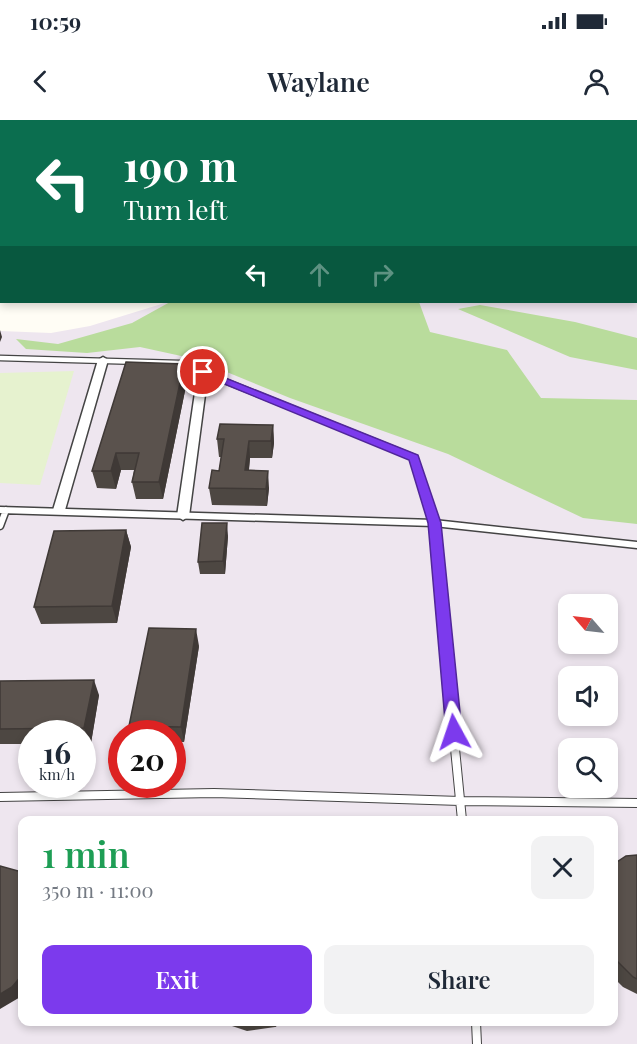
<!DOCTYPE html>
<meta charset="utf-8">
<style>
body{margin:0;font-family:"Playfair Display",serif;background:#f2f2f3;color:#1f2937;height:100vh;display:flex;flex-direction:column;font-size:22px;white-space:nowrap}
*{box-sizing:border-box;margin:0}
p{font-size:20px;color:#747a83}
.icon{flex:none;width:33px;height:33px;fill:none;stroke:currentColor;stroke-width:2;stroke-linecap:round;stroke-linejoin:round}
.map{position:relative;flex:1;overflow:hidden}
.side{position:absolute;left:18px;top:696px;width:600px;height:210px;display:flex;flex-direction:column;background:#fff;border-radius:12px;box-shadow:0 3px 9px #0003}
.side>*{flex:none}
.top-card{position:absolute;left:0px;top:0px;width:638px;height:183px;box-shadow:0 3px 9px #0003;background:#0b6e4f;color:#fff;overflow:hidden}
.needle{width:39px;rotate:298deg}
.controls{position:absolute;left:558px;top:474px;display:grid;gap:12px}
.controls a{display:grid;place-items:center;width:60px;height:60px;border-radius:12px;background:#fff;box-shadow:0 3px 9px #0003;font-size:30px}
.speed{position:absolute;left:18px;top:600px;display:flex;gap:12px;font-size:30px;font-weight:700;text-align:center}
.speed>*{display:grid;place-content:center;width:78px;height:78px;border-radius:50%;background:#fff;box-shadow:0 3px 9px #0003;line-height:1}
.speed small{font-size:15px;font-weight:400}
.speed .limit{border:9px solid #d22;background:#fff;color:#111}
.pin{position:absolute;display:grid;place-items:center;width:51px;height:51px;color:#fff;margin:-26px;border:3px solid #fff;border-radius:50%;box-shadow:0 2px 6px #0007}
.me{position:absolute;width:66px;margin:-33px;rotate:355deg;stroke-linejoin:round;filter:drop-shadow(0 0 4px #0008)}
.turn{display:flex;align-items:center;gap:21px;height:126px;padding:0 24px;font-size:27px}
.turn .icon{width:78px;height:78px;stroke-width:2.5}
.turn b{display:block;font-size:42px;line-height:51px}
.lanes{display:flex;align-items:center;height:57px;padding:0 24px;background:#0003;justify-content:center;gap:30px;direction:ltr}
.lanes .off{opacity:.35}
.round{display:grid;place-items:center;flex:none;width:63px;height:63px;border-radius:12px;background:#f2f2f3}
.headline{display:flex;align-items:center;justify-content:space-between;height:102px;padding:0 24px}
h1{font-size:36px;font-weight:600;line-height:45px;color:#1e9e55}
.primary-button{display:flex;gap:12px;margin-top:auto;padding:12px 24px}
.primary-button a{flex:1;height:69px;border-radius:12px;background:#7c3aed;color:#fff;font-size:24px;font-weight:600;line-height:69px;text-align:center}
.primary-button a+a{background:#f2f2f3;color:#1f2937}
.status{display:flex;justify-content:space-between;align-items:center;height:42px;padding:0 30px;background:#fff;direction:ltr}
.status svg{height:16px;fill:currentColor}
header{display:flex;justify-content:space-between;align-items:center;height:78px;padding:0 24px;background:#fff;font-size:27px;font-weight:600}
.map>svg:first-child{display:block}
.industrial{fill:#eee6ef;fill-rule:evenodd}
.forest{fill:#b9dc9c}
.pitch{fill:#e6f2cf}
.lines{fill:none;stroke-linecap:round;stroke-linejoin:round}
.service-far2-casing{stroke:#444;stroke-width:7}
.service-far1-casing{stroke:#444;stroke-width:9}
.service-casing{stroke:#444;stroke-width:10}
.minor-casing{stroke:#444;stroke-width:3}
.motorway-casing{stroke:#222;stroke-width:4}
.service-far2{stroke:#fff;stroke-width:4.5}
.service-far1{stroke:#fff;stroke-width:6}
.service{stroke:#fff;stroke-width:8}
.minor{fill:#fff;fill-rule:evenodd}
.motorway{fill:#f5a25d;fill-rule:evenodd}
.wall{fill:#4d4742}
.shaded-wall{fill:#3f3936}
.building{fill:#5a524d;stroke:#3f3936;stroke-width:1.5}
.route{fill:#7c3aed;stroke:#51269a;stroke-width:1.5}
</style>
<div class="status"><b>10:59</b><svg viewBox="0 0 49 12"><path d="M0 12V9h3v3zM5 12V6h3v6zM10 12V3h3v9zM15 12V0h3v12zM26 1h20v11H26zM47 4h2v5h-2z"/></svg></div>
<header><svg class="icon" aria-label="back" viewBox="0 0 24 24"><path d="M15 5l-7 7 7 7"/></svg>Waylane<svg class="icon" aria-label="person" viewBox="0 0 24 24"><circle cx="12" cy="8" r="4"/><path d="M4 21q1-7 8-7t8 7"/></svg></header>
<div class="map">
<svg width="637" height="924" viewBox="0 0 637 924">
<rect width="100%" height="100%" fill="#fffdf5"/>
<path class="industrial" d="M435,0H637V924H0V211L51,213L90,206L168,182H636V2L434,1ZM568,484H608V524H568ZM568,556H608V596H568ZM32,614H82V664H32ZM122,614H172V664H122ZM568,628H608V668H568ZM22,700H614V902H22Z"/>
<path class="forest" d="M328,0H557L331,2Z
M170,182H419L430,212L507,230L541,278L637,280V404L583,398L448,334L290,278L195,239L140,227L87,233L26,229L16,219L58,224L132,203Z
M480,185L575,202L637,218V250L570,237L458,189Z"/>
<path class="pitch" d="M74,251L40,365L0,363V253Z"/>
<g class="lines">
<defs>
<path id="service-far2" d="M0,238L180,243L414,337L417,348"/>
<path id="service-far1" d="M417,346L434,403L453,600
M0,390L434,403L637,425
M0,406L6,390"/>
<path id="service" d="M452,598L462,700
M0,677L214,673L460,681L637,683
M476,902L477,924"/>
<path id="minor" d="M22,0H28L21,2Z
M0,34H2L0,40Z
M103,237L108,240L65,390L63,393H55L53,390L98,240Z
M203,249L208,252L189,396L183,400L177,396L198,252Z"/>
<path id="motorway" d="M8,0H20L7,2Z
M2,13V22L0,23V14Z"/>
</defs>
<use href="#service-far2" class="service-far2-casing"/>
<use href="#service-far1" class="service-far1-casing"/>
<use href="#service" class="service-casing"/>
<use href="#minor" class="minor-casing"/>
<use href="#motorway" class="motorway-casing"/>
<use href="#service-far2" class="service-far2"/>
<use href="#service-far1" class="service-far1"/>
<use href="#service" class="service"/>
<use href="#minor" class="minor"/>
<use href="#motorway" class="motorway"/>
</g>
<path class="wall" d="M187,261L163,379H136L132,362L134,350H121L116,369L97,368L92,351Z
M273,305L274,323L272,338H250L249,350L269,368L267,386L212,385L209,368L219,351L221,337H219L217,319Z
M126,410L131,427L117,503L41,504L34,487Z
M228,416L225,454H200L198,442Z
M199,526L184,622H172V614H132L129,606Z
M0,561L99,575L91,623H82V614H32V624H0Z
M637,735V874L623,867L614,858V744Z
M220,902H283L275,907L247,911Z"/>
<path class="shaded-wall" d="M0,210L2,217L0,222Z
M184,244L187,261L163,379L159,362Z
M273,305L274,323L272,338L271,321Z
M249,321L250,338L247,367L245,350Z
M116,333L121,350L116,369L111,351Z
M268,351L269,368L267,386L266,369Z
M227,403L228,416L225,454L223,441Z
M126,410L131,427L117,503L112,486Z
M196,509L199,526L184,622L181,607Z
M94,560L99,575L91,623L84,608Z
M22,855V876L0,889V874Z
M274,902H283L275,907Z"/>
<path class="building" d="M126,242L184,244L159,362H132L139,333H116L111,351H92Z
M220,304L273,305L271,321H249L245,350L268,351L266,369L209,368L212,350L219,351L224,319H217Z
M202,403H227L223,441L198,442Z
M126,410L112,486L34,487L54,411Z
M149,508L196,509L181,607L129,606Z
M94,560L84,608L0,609V561Z
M637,735V859L633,857L614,838V744L626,736Z
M0,746L22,752V855L12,867L0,874Z"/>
<path class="route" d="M203,249L418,335L441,403L462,612L459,617L454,619L448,617L446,612L428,403L409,340L200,254L198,252Z"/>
</svg>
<div class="controls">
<a><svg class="needle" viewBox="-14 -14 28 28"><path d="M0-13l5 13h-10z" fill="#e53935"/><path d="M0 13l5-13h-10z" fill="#747a83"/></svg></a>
<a><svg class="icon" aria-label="sound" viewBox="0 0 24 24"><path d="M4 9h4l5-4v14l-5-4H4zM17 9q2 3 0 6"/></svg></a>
<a><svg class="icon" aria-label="search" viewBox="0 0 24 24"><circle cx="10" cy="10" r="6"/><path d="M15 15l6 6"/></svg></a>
</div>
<div class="speed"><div>16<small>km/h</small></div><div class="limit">20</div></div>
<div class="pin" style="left:203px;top:252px;background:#d93025"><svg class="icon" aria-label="arrive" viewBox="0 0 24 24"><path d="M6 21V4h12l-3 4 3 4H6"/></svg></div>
<svg class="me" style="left:454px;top:612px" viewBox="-20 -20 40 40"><path d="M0-17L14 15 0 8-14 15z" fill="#7c3aed" stroke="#fff" stroke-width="4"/></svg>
<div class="top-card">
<div class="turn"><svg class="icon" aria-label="left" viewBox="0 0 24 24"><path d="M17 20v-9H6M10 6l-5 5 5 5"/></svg><div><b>190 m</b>Turn left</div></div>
<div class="lanes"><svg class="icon" aria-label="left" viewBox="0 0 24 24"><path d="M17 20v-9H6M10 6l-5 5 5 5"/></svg><svg class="icon off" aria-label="ahead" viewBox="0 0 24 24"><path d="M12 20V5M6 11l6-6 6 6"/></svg><svg class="icon off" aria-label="right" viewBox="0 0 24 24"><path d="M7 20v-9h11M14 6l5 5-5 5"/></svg></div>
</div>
<section class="side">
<div class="headline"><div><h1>1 min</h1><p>350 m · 11:00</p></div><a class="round"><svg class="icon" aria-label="close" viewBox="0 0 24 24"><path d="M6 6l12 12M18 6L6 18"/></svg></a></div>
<div class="primary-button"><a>Exit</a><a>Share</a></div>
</section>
</div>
